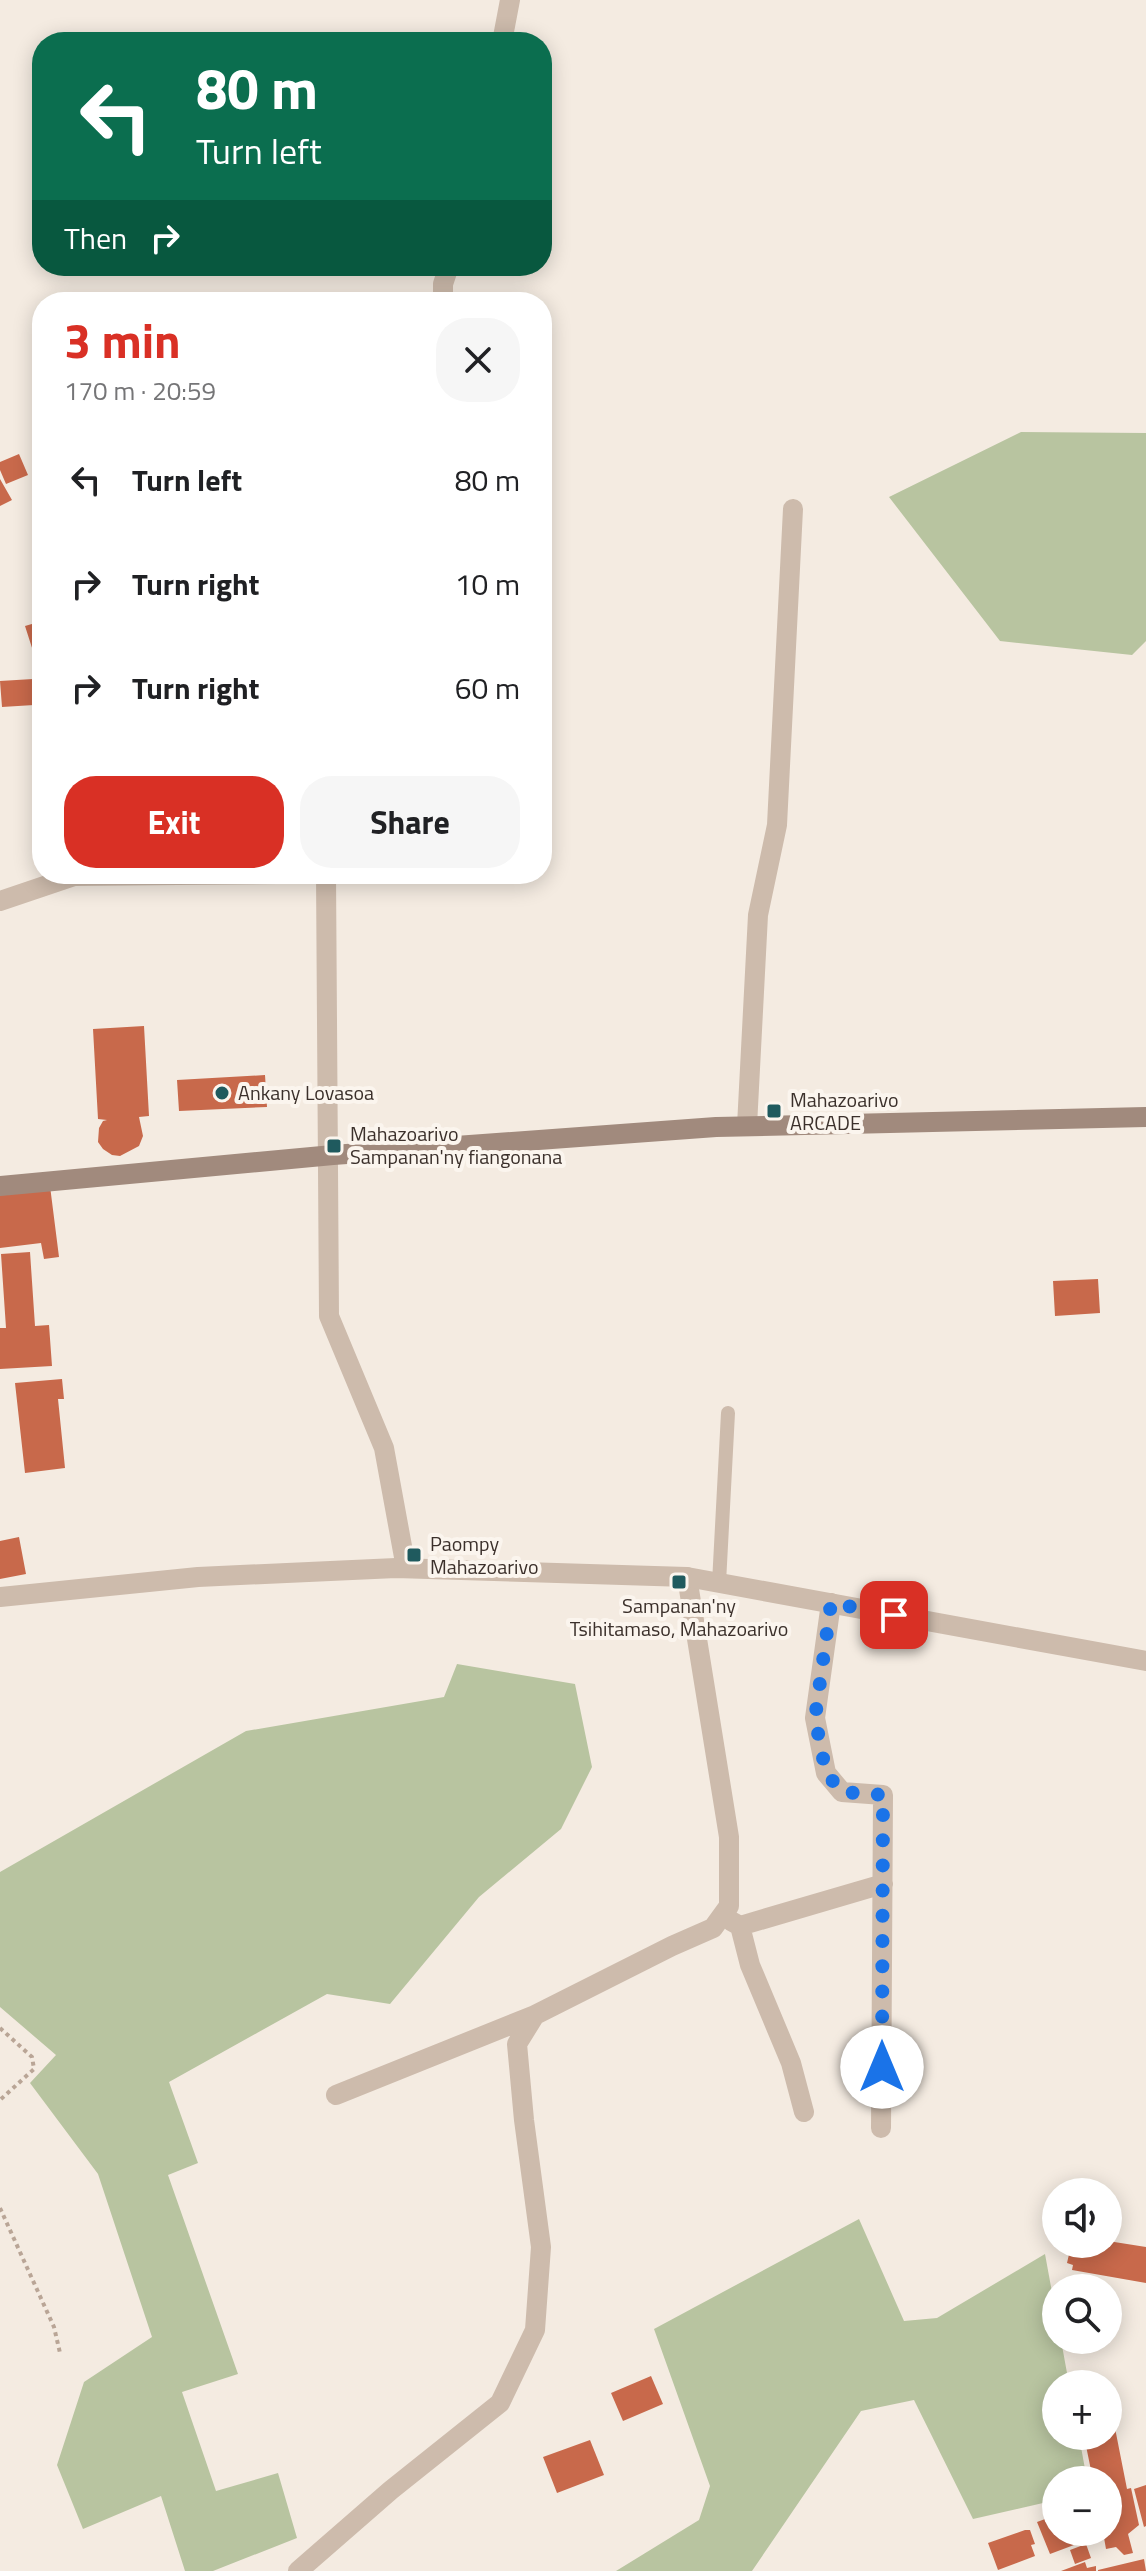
<!DOCTYPE html>
<meta charset="utf-8">
<style>
body{margin:0;font-family:"Titillium Web",sans-serif;background:#f6f6f6;color:#202124;height:100vh;display:flex;flex-direction:column;font-size:30px;white-space:nowrap}
*{box-sizing:border-box;margin:0}
p{font-size:26px;color:#757577}
.icon{flex:none;width:44px;height:44px;fill:none;stroke:currentColor;stroke-width:2;stroke-linecap:round;stroke-linejoin:round}
.map{position:relative;flex:1;overflow:hidden}
.details{position:absolute;left:32px;top:292px;width:520px;height:592px;display:flex;flex-direction:column;background:#fff;border-radius:32px;box-shadow:0 4px 20px #0003}
.details>*{flex:none}
.top-card{position:absolute;left:32px;top:32px;width:520px;height:244px;border-radius:32px;box-shadow:0 4px 20px #0003;background:#0b6e4f;color:#fff;overflow:hidden}
.controls{position:absolute;left:1042px;top:2178px;display:grid;gap:16px}
.controls a{display:grid;place-items:center;width:80px;height:80px;border-radius:50%;background:#fff;box-shadow:0 4px 20px #0003;font-size:40px}
.pin{position:absolute;display:grid;place-items:center;width:68px;height:68px;color:#fff;margin:-34px;border-radius:16px;box-shadow:0 4px 12px #0006}
.me{position:absolute;width:88px;margin:-44px;rotate:0deg;stroke-linejoin:round;filter:drop-shadow(0 0 6px #0008)}
.turn{display:flex;align-items:center;gap:28px;height:168px;padding:0 32px;font-size:36px}
.turn .icon{width:104px;height:104px;stroke-width:2.5}
.turn b{display:block;font-size:56px;line-height:68px}
.then{display:flex;align-items:center;height:76px;padding:0 32px;background:#0003;gap:16px;font-size:30px}
.round{display:grid;place-items:center;flex:none;width:84px;height:84px;border-radius:32px;background:#f6f6f6}
.summary{display:flex;align-items:center;justify-content:space-between;height:136px;padding:0 32px}
h1{font-size:48px;font-weight:700;line-height:60px;color:#d93025}
.action{display:flex;gap:16px;margin-top:auto;padding:16px 32px}
.action a{flex:1;height:92px;border-radius:32px;background:#d93025;color:#fff;font-size:32px;font-weight:700;line-height:92px;text-align:center}
.action a+a{background:#f6f6f6;color:#202124}
ul{padding:0;list-style:none}
li{display:flex;align-items:center;gap:24px;height:104px;padding:0 32px}
li div{flex:1}
li b{display:block;font-size:30px}
li em{font-style:normal}
.map>svg:first-child{display:block}
.green{fill:#b8c4a0}
.building{fill:#c8694b}
.lines{fill:none;stroke-linecap:round;stroke-linejoin:round}
.path{stroke:#b9a596;stroke-width:4;stroke-dasharray:4 4;stroke-linecap:butt}
.service{stroke:#cdbbac;stroke-width:14}
.minor{stroke:#cdbbac;stroke-width:20}
.tertiary{stroke:#cdbbac;stroke-width:20}
.secondary{stroke:#a18a7d;stroke-width:20}
.route{stroke:#1a73e8;stroke-width:14;stroke-dasharray:0 25.2}
.poi-dot{fill:#1f5a5e;stroke:#fbf5ee;stroke-width:3}
.labels{text-anchor:middle;stroke-width:8;stroke-linejoin:round;paint-order:stroke}
.poi-label{font-size:20px;fill:#3b302b;stroke:#fbf5ee;text-anchor:start}
</style>
<div class="map">
<svg width="1146" height="2571" viewBox="0 0 1146 2571">
<rect width="100%" height="100%" fill="#f4ebe1"/>
<path class="green" d="M1021,432L1146,433V641L1132,655L1000,641L889,497Z
M457,1664L575,1684L592,1767L561,1829L479,1897L390,2004L327,1994L169,2082L198,2163L168,2175L238,2374L182,2392L216,2491L278,2473L297,2538L213,2571H185L161,2496L83,2529L57,2465L84,2382L152,2337L98,2174L30,2083L56,2055L0,2007V1872L246,1731L444,1697Z
M859,2219L904,2321L937,2318L1045,2254L1056,2314V2340H1061L1069,2384H1056V2436H1079L1087,2480H1056V2500L973,2519L914,2400L861,2411L752,2571H616L699,2520L710,2486L654,2329Z"/>
<path class="building" d="M19,454L28,475L6,484L0,470V462Z
M0,479L12,500L0,506Z
M42,621V648L33,651L25,626Z
M33,679L34,705L2,707L0,681Z
M144,1026L149,1116L139,1117L143,1136L139,1146L120,1156L112,1155L103,1149L98,1142L99,1128L103,1121L107,1120L98,1119L93,1029Z
M265,1075L267,1107L179,1111L177,1080Z
M50,1186L59,1257L44,1259L41,1243L0,1248V1193Z
M30,1252L35,1326L49,1325L52,1366L0,1369V1328H6L1,1254Z
M1098,1279L1100,1313L1055,1316L1053,1281Z
M62,1379L64,1399H58L65,1468L25,1473L15,1383Z
M19,1537L26,1574L0,1579V1541Z
M1108,2241L1146,2247V2283L1072,2270L1073,2265L1067,2263L1070,2250L1076,2251L1077,2244H1108Z
M651,2376L663,2404L623,2421L611,2393Z
M1108,2423H1114L1127,2489L1131,2488L1139,2525L1128,2534L1133,2553L1124,2555L1116,2547L1106,2549L1103,2532H1108V2480H1093L1084,2436H1108Z
M590,2440L604,2475L557,2493L543,2457Z
M1146,2485V2526L1144,2527L1134,2489Z
M1056,2515V2532H1078L1082,2542L1050,2554L1037,2522Z
M1025,2530H1030L1035,2544L1031,2545L1035,2556L998,2570L988,2543Z
M1086,2544L1091,2558L1075,2564L1070,2550Z
M1144,2559L1146,2571H1098V2570Z
M1085,2562L1087,2568L1096,2566V2571H1061Z"/>
<g class="lines">
<path class="path" d="M0,2028L32,2057L34,2069L0,2100
M0,2208L54,2327L60,2353"/>
<path class="service" d="M719,1583L728,1413"/>
<path class="minor" d="M502,42L510,0
M443,302V284L449,266
M326,874L329,1316L384,1448L406,1568
M0,901L74,876L277,874
M747,1126L758,915L777,825L793,509
M831,1603L815,1718L826,1773L842,1792L883,1795L881,2128
M731,1921L740,1926L883,1884
M740,1926L750,1965L791,2063L804,2112
M336,2095L535,2015
M298,2571L391,2490L500,2403L535,2330L541,2247L524,2120L517,2044L535,2015L672,1946L713,1928L729,1906V1837L687,1577"/>
<path class="tertiary" d="M0,1597L198,1577L396,1568L687,1577L1146,1661"/>
<path class="secondary" d="M0,1186L333,1155L716,1127L1146,1117"/>
</g>
<g class="lines">
<path class="route" d="M882,2067L883,1795L842,1792L826,1773L815,1718L831,1603L894,1615"/>
</g>
<g class="poi-dot">
<circle cx="222" cy="1093" r="8"/>
<rect x="766" y="1103" width="16" height="16" rx="4"/>
<rect x="326" y="1138" width="16" height="16" rx="4"/>
<rect x="406" y="1547" width="16" height="16" rx="4"/>
<rect x="671" y="1574" width="16" height="16" rx="4"/>
</g>
<g class="labels">
<g class="poi-label">
<text x="238" y="1100">Ankany Lovasoa</text>
<text x="790" y="1107">Mahazoarivo<tspan x="790" dy="23">ARCADE</tspan></text>
<text x="350" y="1141">Mahazoarivo<tspan x="350" dy="23">Sampanan'ny fiangonana</tspan></text>
<text x="430" y="1551">Paompy<tspan x="430" dy="23">Mahazoarivo</tspan></text>
<text x="679" y="1613" text-anchor="middle">Sampanan'ny<tspan x="679" dy="23">Tsihitamaso, Mahazoarivo</tspan></text>
</g>
</g>
</svg>
<div class="controls">
<a><svg class="icon" aria-label="sound" viewBox="0 0 24 24"><path d="M4 9h4l5-4v14l-5-4H4zM17 9q2 3 0 6"/></svg></a>
<a><svg class="icon" aria-label="search" viewBox="0 0 24 24"><circle cx="10" cy="10" r="6"/><path d="M15 15l6 6"/></svg></a>
<a>+</a>
<a>−</a>
</div>
<div class="pin" style="left:894px;top:1615px;background:#d93025"><svg class="icon" aria-label="arrive" viewBox="0 0 24 24"><path d="M6 21V4h12l-3 4 3 4H6"/></svg></div>
<svg class="me" style="left:882px;top:2067px" viewBox="-20 -20 40 40"><circle r="19" fill="#fff"/><path d="M0-13L10 11 0 6-10 11z" fill="#1a73e8"/></svg>
<div class="top-card">
<div class="turn"><svg class="icon" aria-label="left" viewBox="0 0 24 24"><path d="M17 20v-9H6M10 6l-5 5 5 5"/></svg><div><b>80 m</b>Turn left</div></div>
<div class="then">Then<svg class="icon" aria-label="right" viewBox="0 0 24 24"><path d="M7 20v-9h11M14 6l5 5-5 5"/></svg></div>
</div>
<section class="details">
<div class="summary"><div><h1>3 min</h1><p>170 m · 20:59</p></div><a class="round"><svg class="icon" aria-label="close" viewBox="0 0 24 24"><path d="M6 6l12 12M18 6L6 18"/></svg></a></div>
<ul>
<li><svg class="icon" aria-label="left" viewBox="0 0 24 24"><path d="M17 20v-9H6M10 6l-5 5 5 5"/></svg><div><b>Turn left</b></div><em>80 m</em></li>
<li><svg class="icon" aria-label="right" viewBox="0 0 24 24"><path d="M7 20v-9h11M14 6l5 5-5 5"/></svg><div><b>Turn right</b></div><em>10 m</em></li>
<li><svg class="icon" aria-label="right" viewBox="0 0 24 24"><path d="M7 20v-9h11M14 6l5 5-5 5"/></svg><div><b>Turn right</b></div><em>60 m</em></li>
</ul>
<div class="action"><a>Exit</a><a>Share</a></div>
</section>
</div>
